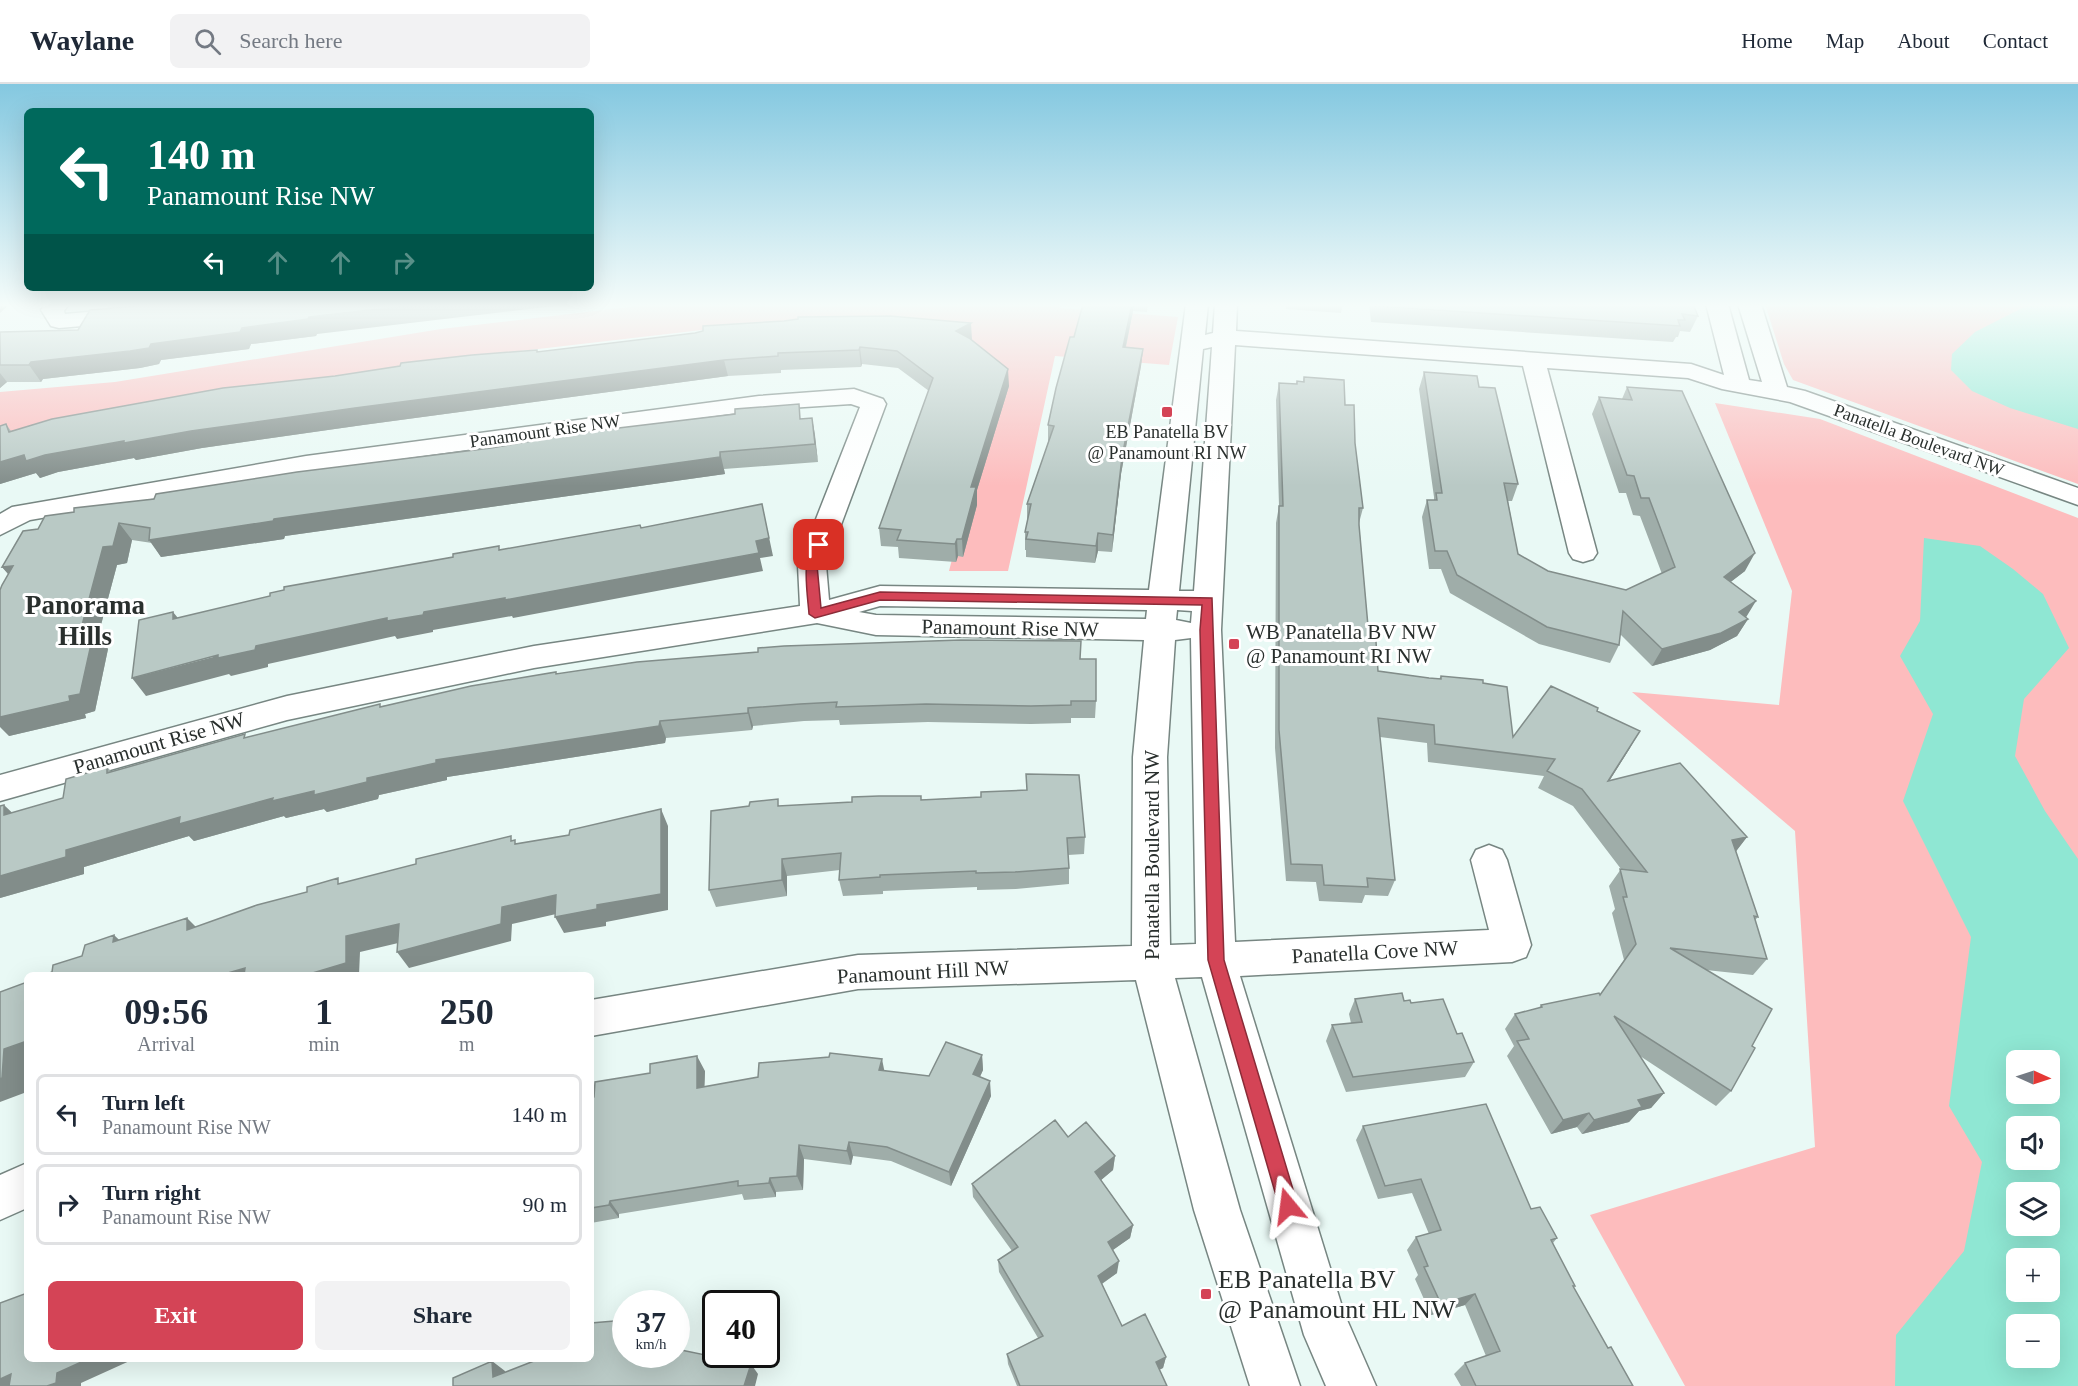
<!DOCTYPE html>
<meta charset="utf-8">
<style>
body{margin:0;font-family:Georgia,serif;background:#f2f2f3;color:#1f2937;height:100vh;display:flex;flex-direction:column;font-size:22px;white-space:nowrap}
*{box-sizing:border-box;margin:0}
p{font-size:20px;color:#747a83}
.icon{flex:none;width:33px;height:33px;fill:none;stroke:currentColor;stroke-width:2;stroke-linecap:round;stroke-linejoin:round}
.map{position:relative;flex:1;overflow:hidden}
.drawer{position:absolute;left:24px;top:888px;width:570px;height:390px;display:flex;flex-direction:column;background:#fff;border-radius:9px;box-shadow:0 6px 24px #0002}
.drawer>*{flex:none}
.guide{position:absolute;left:24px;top:24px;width:570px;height:183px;border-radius:9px;box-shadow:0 6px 24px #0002;background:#00695c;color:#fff;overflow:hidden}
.needle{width:39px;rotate:93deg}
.controls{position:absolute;left:2006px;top:966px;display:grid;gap:12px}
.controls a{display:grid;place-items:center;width:54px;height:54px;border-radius:9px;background:#fff;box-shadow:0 6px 24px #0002;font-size:30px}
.speed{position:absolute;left:612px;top:1206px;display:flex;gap:12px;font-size:30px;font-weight:700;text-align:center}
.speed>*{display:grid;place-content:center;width:78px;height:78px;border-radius:50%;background:#fff;box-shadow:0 6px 24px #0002;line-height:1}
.speed small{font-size:15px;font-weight:400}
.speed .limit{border:3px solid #111;border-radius:9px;background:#fff;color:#111}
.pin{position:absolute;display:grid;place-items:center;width:51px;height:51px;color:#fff;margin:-26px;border-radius:12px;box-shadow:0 3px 9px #0006}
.me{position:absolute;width:66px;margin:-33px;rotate:344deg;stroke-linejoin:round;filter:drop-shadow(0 0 4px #0008)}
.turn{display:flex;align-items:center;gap:21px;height:126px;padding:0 24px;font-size:27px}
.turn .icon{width:78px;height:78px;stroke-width:2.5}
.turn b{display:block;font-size:42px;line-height:51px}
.lanes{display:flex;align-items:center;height:57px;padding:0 24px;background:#0003;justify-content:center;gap:30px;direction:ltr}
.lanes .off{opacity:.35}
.eta{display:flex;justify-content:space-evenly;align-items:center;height:102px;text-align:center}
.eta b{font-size:36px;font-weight:700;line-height:42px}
.primary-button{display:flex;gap:12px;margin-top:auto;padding:12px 24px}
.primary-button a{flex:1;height:69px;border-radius:9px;background:#d44456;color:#fff;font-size:24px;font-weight:700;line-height:69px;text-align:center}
.primary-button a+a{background:#f2f2f3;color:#1f2937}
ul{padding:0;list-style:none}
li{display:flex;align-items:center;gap:18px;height:81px;margin:0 12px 9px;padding:0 12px;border:3px solid #e0e1e3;border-radius:9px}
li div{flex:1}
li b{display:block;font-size:22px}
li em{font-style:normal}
header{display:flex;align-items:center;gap:36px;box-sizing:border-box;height:84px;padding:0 30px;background:#fff;border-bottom:2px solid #e0e1e3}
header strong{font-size:28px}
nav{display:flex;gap:33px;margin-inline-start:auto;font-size:21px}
.search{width:420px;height:54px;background:#f2f2f3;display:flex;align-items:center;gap:15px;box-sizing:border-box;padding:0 21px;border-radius:9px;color:#747a83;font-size:22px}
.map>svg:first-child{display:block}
.green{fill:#fdbcbd;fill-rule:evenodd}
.water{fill:#8fe7d3;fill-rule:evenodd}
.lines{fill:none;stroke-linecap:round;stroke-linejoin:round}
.minor-casing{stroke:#778682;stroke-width:3}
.minor{fill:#fff;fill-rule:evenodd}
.wall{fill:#9fada9}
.shaded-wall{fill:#828d8a}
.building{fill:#b9c9c5;stroke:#828d8a;stroke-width:1.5}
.route{fill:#d44456;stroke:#8a2c38;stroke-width:1.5}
.poi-dot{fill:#d44456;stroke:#fff;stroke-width:2}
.labels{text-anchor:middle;stroke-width:6;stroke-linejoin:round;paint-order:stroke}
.far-street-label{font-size:18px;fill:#292f2d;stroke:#fff}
.far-poi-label{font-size:18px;fill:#292f2d;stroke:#fff}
.street-label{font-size:21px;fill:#292f2d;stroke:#fff}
.poi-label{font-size:21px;fill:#292f2d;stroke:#fff;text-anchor:start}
.near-poi-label{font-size:26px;fill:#292f2d;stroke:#fff;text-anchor:start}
.district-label{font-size:27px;font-weight:bold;fill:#292f2d;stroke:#fff}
</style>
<header>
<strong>Waylane</strong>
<div class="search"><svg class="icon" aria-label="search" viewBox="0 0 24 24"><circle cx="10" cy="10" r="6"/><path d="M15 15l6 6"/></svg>Search here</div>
<nav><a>Home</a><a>Map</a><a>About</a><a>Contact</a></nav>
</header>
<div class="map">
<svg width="2078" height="1302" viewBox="0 0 2078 1302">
<rect width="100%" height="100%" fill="#e9f9f5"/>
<path class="green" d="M654,220H1061L1060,224L1178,233L1169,281L1055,272L1008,487H949L994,313L965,258L719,244L435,277L0,353V308L115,298L441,245Z
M1765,220H1861L1878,224L1882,220H2078V400L1793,296L1784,280Z
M1715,319L1820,335L2078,434V1302H1685L1590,1131L1815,1063L1795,747L1632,608L1779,621L1792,507ZM2016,976H2049V1010H2016ZM2016,1042H2049V1076H2016ZM2016,1108H2049V1142H2016ZM2016,1174H2049V1208H2016ZM2016,1240H2049V1274H2016Z"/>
<path class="water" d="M2030,220H2078V345L2010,324L1972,307L1951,286L1952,270L1975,248Z
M1924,454L1980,462L2013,485L2043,510L2069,564L2024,615L2015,672L2045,727L2078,775V1302H1895L1896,1251L1964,1167L1982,1078L1949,1022L1971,853L1903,717L1933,630L1900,572L1920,537ZM2016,976H2049V1010H2016ZM2016,1042H2049V1076H2016ZM2016,1108H2049V1142H2016ZM2016,1174H2049V1208H2016ZM2016,1240H2049V1274H2016Z"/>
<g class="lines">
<defs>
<path id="minor" d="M45,220H69L64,227L65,230L176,220H227L224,225L174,234L59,244L51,242L41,226Z
M1186,220H1208L1205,251L1213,249L1215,220H1237L1236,247L1691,280L1724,291L1706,220H1728L1749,296L1762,298L1738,220H1761L1787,303L1805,307L2078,404V421L1790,318L1722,305L1688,294L1547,284L1597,469L1593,475L1583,478L1573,475L1569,469L1523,282L1235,261L1221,546L1235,858L1489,846L1471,776L1476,766L1489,761L1502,766L1507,776L1531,861L1526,873L1512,878L1240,892L1344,1229L1376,1302H1326L1304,1251L1202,893L1175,894L1240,1126L1300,1302H1250L1194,1126L1136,896L858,905L591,952V916L858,871L1132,862L1133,673L1144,556L876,551L817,539L534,584L287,636L0,717V691L287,612L534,562L800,522L798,481L860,323L851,320L759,326L306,388L30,436L0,451V430L12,423L306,372L759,312L854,305L883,315L886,320L826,481L829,516L880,502L1149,506ZM1212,263L1194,507H1179L1203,265ZM880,522L1147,526L1146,535L876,531L859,528ZM1177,526L1192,527L1191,539L1176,536ZM1191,554L1196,860L1170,861L1167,673L1175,556Z
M27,1079V1124L0,1136V1091Z"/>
</defs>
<use href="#minor" class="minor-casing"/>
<use href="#minor" class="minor"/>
</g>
<path class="wall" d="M110,220H150L112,224Z
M1083,220H1148L1147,228L1133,227L1126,263L1143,265L1141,282L1121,390L1112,468L1098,467L1095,479L1026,473V466H1025V448L1027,438V420L1048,359V341Z
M1276,220H1343L1341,229L1286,225V220Z
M1369,220H1693L1698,232L1690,248L1680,247L1678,253H1676L1673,258L1371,238Z
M0,248L317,250L316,252L251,260L249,265L161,276L159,280L140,284L43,295L41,298H7L0,304Z
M972,256L1009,302L977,406V421L963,473L958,472L956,478L899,474L898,463L881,462L879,444L929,307L898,284L862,280L861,283L781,286V289L728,292L363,341L202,364L136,376L134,374L58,388L40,394L36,389L0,400V342L6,340L11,347L335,292L538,268Z
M1424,288L1479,303L1518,400L1512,417H1508L1518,470L1548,487L1626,506L1662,490L1640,432L1633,431L1626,409H1619L1592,330L1599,313L1622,315L1627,303L1745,487L1730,498L1746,533L1748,535L1737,552L1710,566L1652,582L1620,550L1619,561L1610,579L1539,560L1450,509L1441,485H1429L1422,433L1427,416H1434V413L1419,305Z
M1304,293L1345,321L1355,359L1363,424L1359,439L1368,542L1378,587L1429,594L1439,595L1441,592L1483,599L1513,653L1597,627L1630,664L1609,697L1747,753L1736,767L1758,833L1755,836L1767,875L1753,891L1706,886L1752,962L1731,1007L1716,1022L1640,972L1664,1009L1651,1024L1639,1027L1629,1038L1582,1050L1577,1043L1551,1050L1507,972L1514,962L1505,945L1515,930L1539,924L1541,921L1600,911L1624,876L1612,829L1615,825L1609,802L1621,785L1573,722L1538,704L1544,692L1428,678L1427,659L1380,653L1395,796L1388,812L1365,811L1362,819L1319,817L1316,798L1286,797L1275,664L1276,439L1279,422L1276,316L1279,299L1296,300L1297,297L1303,298Z
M812,334L818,378L724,385L725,390L285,452L284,455L161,473L152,459L132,456L127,479L117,481L98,552L108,565L95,627L85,630L86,634L9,652L8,490L2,483L23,447Z
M1080,575L1096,617L1095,634H1071V639L1031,640L928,638L840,641L839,636L804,637L753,642L752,646L666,654L665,659L447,693V696L379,711L378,715L327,728L324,725L286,734L284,732L194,757L189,752L84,783V790L0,814V722L12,729L63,714L107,683L112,688L247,653L382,622L557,590Z
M1026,690L1085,753L1084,770L1068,771L1069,784V800L1016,805L977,806V803L883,807V810L843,812L839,796L840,786L787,792V812L716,823L709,806L780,722L981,713L1027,706Z
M1355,915L1404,917L1411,919L1474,978L1465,993L1346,1008L1326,957L1332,941L1351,939L1349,930Z
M982,971L983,986L980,993L991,1012L951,1102L891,1077L853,1072L851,1081L804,1075L803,1106L776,1108V1113L744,1116L742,1110L619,1130V1134L591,1139V1014L705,987L704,1003L884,987L929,992Z
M1363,1042L1531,1125L1557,1154L1553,1159L1573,1203L1608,1264L1633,1302H1461L1454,1290L1465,1279L1486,1272L1465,1221L1431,1231L1415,1195L1418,1191L1407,1166L1416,1153L1429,1150L1412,1109L1378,1115L1356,1056Z
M1068,1053L1115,1072L1113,1086L1101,1096L1133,1141L1130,1154L1112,1166L1117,1189L1102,1200L1122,1242L1166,1273L1163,1284L1159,1285L1167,1302H1017L1008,1280L1007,1270L1038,1254L999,1188L998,1176L1012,1167L973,1113L972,1100Z"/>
<path class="shaded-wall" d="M0,220H10L0,229Z
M423,220H572L317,250L316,252L251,260L249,265L161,276L159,280L140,284L43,295L41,298L29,281L31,278L151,260L309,233Z
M1132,220H1134L1133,227L1122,280L1123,263Z
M971,239L972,256L956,247Z
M860,263L862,280L861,283L859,266Z
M1143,265L1141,282L1121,390L1112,468L1113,451L1122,373Z
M724,276L728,292L363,341L202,364L136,376L134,374L58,388L40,394L36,389L0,400V378L24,371H45L124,357L191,347L355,324Z
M1008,285L1009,302L977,406V421L963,473L962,455L971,403Z
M0,289L7,298L0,304Z
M812,334L815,351L818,378L815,360Z
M720,368L725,390L285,452L284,455L161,473L149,456L274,435Z
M762,420L773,472L760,474L763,487L513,534L512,532L433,546V548L397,555L395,552L268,580V583L231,592L229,590L146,612L132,594L256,562L387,534L424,528L756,457Z
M119,439L132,456L127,479L117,481L98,552L108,565L95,627L85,630L86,634L9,652L0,643V625L69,612L81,545L103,463Z
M1098,449V467L1095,479L1096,462Z
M957,455L958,472L956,478L955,460Z
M1755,469L1745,487L1714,511L1724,493Z
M13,482L18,501L2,483Z
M1756,517L1745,535H1748L1737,552L1710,566L1652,582L1662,565L1739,528Z
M173,528L187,545L173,535Z
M748,624L753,642L752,646L748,629Z
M660,637L666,654L665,659L447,693V696L379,711L378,715L327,728L324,725L286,734L284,732L194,757L189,752L84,783V790L0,814V792L66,766L180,733L367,694L436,676Z
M1640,647L1630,664L1598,715L1608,697Z
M4,721L22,738L4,731Z
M661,725L668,742V826L606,838V842L564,849L555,833L597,821Z
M1747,753L1734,770L1732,756Z
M782,775L787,792V812L782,796Z
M556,811L565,828L512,840L511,857L409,884L397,868L502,823Z
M187,834L203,850L187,846Z
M399,840L411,856L360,868L359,891H306L346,852Z
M114,851L132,868L113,858Z
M245,884L252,891H221Z
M27,957V980L25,981L24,1009L0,1018V995L4,965Z
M982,971L983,986L974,1005L973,990Z
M697,972L705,987L704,1019L697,1004Z
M882,975L885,990L879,986Z
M990,997L991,1012L951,1102L949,1088Z
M1664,1009L1651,1024L1639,1027L1629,1038L1582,1050L1594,1036L1638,1016Z
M1589,1029L1577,1043L1551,1050L1563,1036Z
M849,1058L853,1072L851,1081L847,1067Z
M799,1061L804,1075L803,1106L797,1092Z
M1115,1072L1113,1086L1094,1102L1095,1088Z
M770,1094L776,1108V1113L769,1099Z
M610,1117L619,1130V1134L609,1121Z
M1133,1141L1130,1154L1106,1171L1108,1158Z
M1119,1177L1117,1189L1097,1203L1098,1192Z
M1475,1210L1465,1221L1431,1231L1441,1220Z
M735,1270H738L744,1279L734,1276Z
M1166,1273L1163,1284L1153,1289L1156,1278Z
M88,1275H134L81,1299V1302H47L57,1289Z
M492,1277L505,1287L507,1302L493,1293Z
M751,1280L758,1290L755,1302H744Z
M11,1290L32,1302H0V1295Z"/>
<path class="building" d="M161,220H423L309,233L308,235L242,244L240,248L151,260L149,264L130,267L31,278L29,281H0V248L78,246L90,226Z
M1083,220H1132L1123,263L1143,265L1122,373L1113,451L1098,449L1096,462L1026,455L1028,448H1025L1031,420H1027L1054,342L1048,341L1056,304L1070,253H1074Z
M1375,220H1693L1698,232L1682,230L1685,236H1678L1680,242L1375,222Z
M890,232L971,239L956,247L969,254L1008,285L971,403H976L962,455H957L955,460L897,456L901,446L879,444L933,294L897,267L860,263L859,266L778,269V272L724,276L355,324L191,347L124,359V357L45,371L26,377L24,371L0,378V342L6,340L9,348L52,335L223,304L335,292L400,282L401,279L472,271L537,266V268L695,249L703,247V242L784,237L798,235V233Z
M1424,288L1477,292L1479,303L1495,304L1518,400L1504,399L1518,470L1548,487L1626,506L1675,483L1649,414H1641L1634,392L1627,391L1599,313L1632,316L1627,303L1682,307L1755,469L1724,493L1756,517L1739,528L1748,535L1721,549L1662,565L1623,527L1619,561L1547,543L1457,491L1447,467H1435L1427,416H1437L1436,409H1442Z
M1304,293L1344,296L1345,321H1354L1355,359L1363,424H1359V441L1368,542L1375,543L1378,587L1429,594L1441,595V592L1483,596V599L1507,603L1513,653L1551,602L1598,624L1597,627L1640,647L1608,697L1680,679L1747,753L1732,756L1758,833L1754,832L1767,875L1670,864L1772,925L1752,962L1755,964L1731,1007L1614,932L1664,1009L1638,1016L1642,1023L1594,1036L1589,1029L1563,1036L1517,957L1529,955L1515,930L1542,923L1541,921L1599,909L1600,911L1636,860L1623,813H1627L1620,785L1647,788L1582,705L1547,687L1555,675L1435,660L1434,641L1378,634L1395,796L1367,794L1368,803L1324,801L1322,781L1291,780L1279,646V422H1283L1279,299L1297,300V297L1304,298Z
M799,320L800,335L812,334L815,360L720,368V373L274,435L273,437L149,456L150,444L119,439L113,462L103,463L81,545L88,543L87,549L94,547L80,610L69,612L70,617L0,633V506L2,501L13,482L2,483L23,447L38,445L45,432L74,428V424L154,415L156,410L297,388L491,364L585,348L735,330V325Z
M762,420L769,454L756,457L759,469L505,516V514L424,528L423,531L387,537V534L256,562L255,566L218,574V571L132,594L139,536L173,528V535L270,512V509L284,506V503L453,473V470L499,462V466L640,441L641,444Z
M961,556L1081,557L1080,575H1096V617H1071V621L1031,622L926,620L836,623L837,618L800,620L748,624V629L660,637L659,642L436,676V679L367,694V698L314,711V707L272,717L273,714L179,740L180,733L66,766V773L0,792V722L4,721V731L63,714L66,695L107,683V689L245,650L244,654L380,620V623L471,602L556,588V590L637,578L758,568V564L784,562Z
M1026,690L1079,691L1085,753L1067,754L1069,784L1015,788L976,789V787L880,791V793L839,796L841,769L782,775V796L709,806L711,727L749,722L750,718L778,715V722L852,718V713L879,712H921V716L981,713V708L1027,706Z
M661,725V810L597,821V825L555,833L556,811L502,823L501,840L397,868L399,840L346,852V879L306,891H244L245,884L221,891H45L52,888L53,881L82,872L85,861L114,851L113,858L187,834V846L257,821L307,808V803L338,794V800L416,780V775L511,752V757L515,756V760L569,751L570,746Z
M27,898V957L4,965L2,994L0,995V908Z
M1402,909L1404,917L1410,916L1411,919L1443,915L1457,950L1462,949L1474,978L1353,993L1332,941L1362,938L1355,915Z
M946,958L982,971L973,990L990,997L949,1088L887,1063L849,1058L847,1067L799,1061L797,1092L770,1094L769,1099L738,1102V1097L610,1117L609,1121L591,1124V1014L594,1013L595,998L650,989V980L697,972V1004L758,993L759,979L829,973L830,969L882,975L879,986L929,992Z
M1486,1020L1531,1125L1540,1123L1557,1154L1551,1156L1575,1202H1573L1608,1264L1611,1263L1633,1302H1476L1465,1279L1500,1267L1475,1210L1441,1220L1424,1183L1428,1182L1416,1153L1441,1146L1421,1095L1385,1102L1363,1042Z
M1055,1036L1068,1053L1086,1038L1115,1072L1095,1088L1133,1141L1108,1158L1119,1177L1098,1192L1122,1242L1145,1230L1166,1273L1156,1278L1167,1302H1020L1007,1270L1043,1252L998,1176L1018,1163L972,1100Z
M27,1209V1275H88L57,1289L56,1299L47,1302H9L11,1290L0,1295V1219Z
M626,1236V1270H676V1265L705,1271L708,1262L716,1264V1270H735L734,1276L751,1280L744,1302H453V1294L492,1277L493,1293L539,1275H591V1239Z"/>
<linearGradient id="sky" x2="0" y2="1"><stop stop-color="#84c8e0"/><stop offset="0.55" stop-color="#f5fcfa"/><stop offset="1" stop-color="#f5fcfa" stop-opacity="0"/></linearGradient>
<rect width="2078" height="402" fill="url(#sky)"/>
<path class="route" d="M819,457L825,461L817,481L821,524L880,508L1212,514L1224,876L1298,1122L1295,1129L1288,1131L1282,1129L1279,1122L1208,876L1200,546L1202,521L880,516L815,534L809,530C808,513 799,464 819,457Z"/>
<g class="poi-dot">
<rect x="1161" y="322" width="12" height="12" rx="3"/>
<rect x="1228" y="554" width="12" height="12" rx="3"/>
<rect x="1200" y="1204" width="12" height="12" rx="3"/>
</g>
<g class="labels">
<g class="far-street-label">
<text transform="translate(545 347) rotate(-8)" y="6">Panamount Rise NW</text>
<text transform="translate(1919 356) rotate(20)" y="6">Panatella Boulevard NW</text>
</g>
<g class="far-poi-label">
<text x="1167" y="354">EB Panatella BV<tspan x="1167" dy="21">@ Panamount RI NW</tspan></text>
</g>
<g class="street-label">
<text transform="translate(1010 544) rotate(1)" y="7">Panamount Rise NW</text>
<text transform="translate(159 659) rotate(-16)" y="7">Panamount Rise NW</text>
<text transform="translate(1152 771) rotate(-90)" y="7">Panatella Boulevard NW</text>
<text transform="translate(1375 868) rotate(-3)" y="7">Panatella Cove NW</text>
<text transform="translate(923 888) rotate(-3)" y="7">Panamount Hill NW</text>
</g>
<g class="poi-label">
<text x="1246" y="555">WB Panatella BV NW<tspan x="1246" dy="24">@ Panamount RI NW</tspan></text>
</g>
<g class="near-poi-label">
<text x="1218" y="1204">EB Panatella BV<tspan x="1218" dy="30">@ Panamount HL NW</tspan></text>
</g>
<g class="district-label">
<text x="85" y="530">Panorama<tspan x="85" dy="31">Hills</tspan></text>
</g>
</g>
</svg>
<div class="controls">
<a><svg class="needle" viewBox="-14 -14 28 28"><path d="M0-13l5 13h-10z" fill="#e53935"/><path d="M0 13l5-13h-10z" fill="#747a83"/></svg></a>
<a><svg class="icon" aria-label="sound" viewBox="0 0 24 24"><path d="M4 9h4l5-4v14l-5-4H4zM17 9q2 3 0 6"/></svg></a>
<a><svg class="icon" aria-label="layers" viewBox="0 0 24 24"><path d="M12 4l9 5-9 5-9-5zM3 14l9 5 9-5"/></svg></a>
<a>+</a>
<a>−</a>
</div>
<div class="speed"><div>37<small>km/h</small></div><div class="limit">40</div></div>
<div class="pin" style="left:819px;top:461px;background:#d93025"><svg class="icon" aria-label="arrive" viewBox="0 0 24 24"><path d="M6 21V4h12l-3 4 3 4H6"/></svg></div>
<svg class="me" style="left:1288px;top:1122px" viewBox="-20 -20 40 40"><path d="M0-17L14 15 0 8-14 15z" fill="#d44456" stroke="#fff" stroke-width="4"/></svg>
<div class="guide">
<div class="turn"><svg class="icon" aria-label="left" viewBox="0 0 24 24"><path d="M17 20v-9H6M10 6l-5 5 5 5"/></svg><div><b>140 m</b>Panamount Rise NW</div></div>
<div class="lanes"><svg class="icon" aria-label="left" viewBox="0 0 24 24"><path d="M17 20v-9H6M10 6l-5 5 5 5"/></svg><svg class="icon off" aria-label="ahead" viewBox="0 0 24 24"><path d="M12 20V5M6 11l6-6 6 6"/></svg><svg class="icon off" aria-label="ahead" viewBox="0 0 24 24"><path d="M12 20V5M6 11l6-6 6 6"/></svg><svg class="icon off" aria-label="right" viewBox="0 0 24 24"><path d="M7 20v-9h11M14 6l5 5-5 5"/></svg></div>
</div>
<section class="drawer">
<div class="eta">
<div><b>09:56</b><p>Arrival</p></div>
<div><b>1</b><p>min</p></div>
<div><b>250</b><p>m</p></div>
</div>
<ul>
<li><svg class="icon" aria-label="left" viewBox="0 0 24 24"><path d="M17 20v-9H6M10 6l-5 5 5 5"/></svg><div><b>Turn left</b><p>Panamount Rise NW</p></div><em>140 m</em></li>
<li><svg class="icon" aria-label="right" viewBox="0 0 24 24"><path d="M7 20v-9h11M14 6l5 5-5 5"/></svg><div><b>Turn right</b><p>Panamount Rise NW</p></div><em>90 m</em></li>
</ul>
<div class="primary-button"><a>Exit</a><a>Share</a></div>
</section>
</div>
